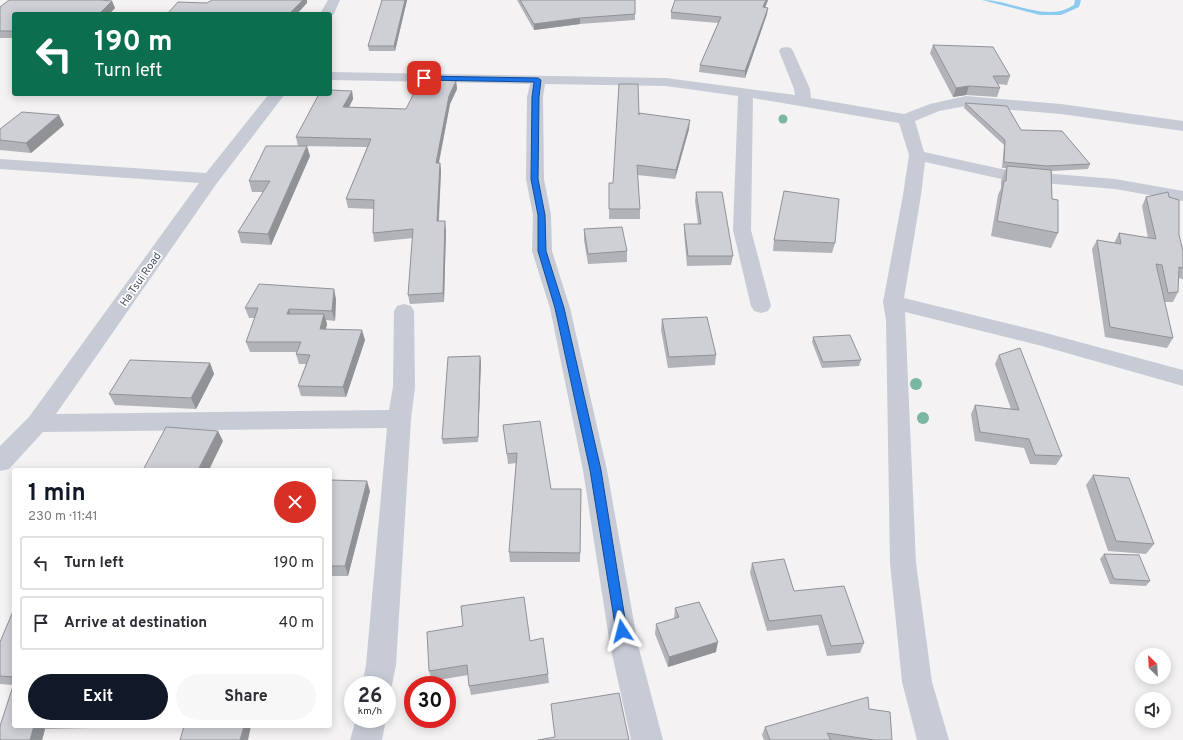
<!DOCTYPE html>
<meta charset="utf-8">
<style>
body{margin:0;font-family:Overpass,sans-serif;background:#f7f7f7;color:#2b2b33;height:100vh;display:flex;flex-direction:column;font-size:15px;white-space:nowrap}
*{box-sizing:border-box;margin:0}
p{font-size:13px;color:#7c7c81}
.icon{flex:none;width:22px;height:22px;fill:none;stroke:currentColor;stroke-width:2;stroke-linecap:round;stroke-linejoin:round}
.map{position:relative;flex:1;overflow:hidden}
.panel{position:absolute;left:12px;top:468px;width:320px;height:260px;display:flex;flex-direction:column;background:#fff;border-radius:4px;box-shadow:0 2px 10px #0003}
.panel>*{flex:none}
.guide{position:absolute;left:12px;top:12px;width:320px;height:84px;border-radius:4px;box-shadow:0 2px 10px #0003;background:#0b6e4f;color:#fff;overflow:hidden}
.needle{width:26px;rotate:336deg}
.fabs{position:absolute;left:1135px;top:648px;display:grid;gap:8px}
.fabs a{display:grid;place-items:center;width:36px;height:36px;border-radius:50%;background:#fff;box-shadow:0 2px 10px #0003;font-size:20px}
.speed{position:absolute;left:344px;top:676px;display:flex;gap:8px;font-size:20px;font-weight:700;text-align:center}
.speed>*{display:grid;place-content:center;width:52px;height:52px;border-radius:50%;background:#fff;box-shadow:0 2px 10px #0003;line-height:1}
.speed small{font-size:10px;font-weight:400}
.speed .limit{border:6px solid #d22;background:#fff;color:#111}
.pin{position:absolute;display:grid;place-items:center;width:34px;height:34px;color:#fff;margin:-17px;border-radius:8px;box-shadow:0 2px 6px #0006}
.me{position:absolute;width:44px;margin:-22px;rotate:351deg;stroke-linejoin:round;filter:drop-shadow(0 0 3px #0008)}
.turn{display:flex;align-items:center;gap:14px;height:84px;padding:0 16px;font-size:18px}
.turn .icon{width:52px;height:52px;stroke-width:2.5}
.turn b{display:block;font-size:28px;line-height:34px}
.round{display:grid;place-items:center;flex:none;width:42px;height:42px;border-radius:21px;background:#f7f7f7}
.overview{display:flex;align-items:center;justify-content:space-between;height:68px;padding:0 16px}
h1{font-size:24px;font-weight:700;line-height:30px;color:#111827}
.button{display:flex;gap:8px;margin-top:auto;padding:8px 16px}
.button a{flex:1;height:46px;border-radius:24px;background:#111827;color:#fff;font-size:16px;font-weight:700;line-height:46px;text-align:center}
.button a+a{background:#f7f7f7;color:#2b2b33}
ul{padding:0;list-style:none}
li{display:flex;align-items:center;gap:12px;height:54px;margin:0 8px 6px;padding:0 8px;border:2px solid #e1e1e2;border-radius:4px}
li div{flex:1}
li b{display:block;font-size:15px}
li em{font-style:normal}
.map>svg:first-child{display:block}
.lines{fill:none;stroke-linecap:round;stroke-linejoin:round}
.stream{fill:#8dcaef;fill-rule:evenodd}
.minor{fill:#c6cbd6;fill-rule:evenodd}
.tree{fill:#79b7a2}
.wall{fill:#b1b3b8}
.shaded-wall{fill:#909296}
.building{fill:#ced0d6;stroke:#909296}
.route{fill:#1a73e8;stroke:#114b97}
.labels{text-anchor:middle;stroke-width:3.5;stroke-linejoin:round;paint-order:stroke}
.street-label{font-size:11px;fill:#495160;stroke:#fff}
</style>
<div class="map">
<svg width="1183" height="740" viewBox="0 0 1183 740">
<rect width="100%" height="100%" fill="#f4f2f2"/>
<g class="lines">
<path class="stream" d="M982,0C1008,0 1034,16 1060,11C1065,10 1070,7 1074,5L1075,0H1081L1079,7L1061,15H1040Z"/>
<path class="minor" d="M328,0H340L334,14L330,17V14H320Z
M786,47L791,48L793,51L810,89L811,98L904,114L930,104L966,96L1061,104L1183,121V131L1061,114L966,106L939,111L915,121L924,152L1006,170L1115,179L1183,191V201L1115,189L1006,180L925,162L921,195L904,298L1042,332L1183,370V386L1042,346L905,312L916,563L932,682L949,740H917L902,682L890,563L886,320L883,302L903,195L909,155L899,123L753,98L751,230L771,306L768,311L761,313L754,311L751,306L733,230L738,96L666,86L545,84L543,97L544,179L551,215L552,251L570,308L607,470L638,645L663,740H631L610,645L583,470L550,308L532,251L533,215L526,179L527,97L530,84L330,80V72L666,78L795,95L794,89L779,51L781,48Z
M269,94H285L217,183L56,414L389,410L393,387L394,311L397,306L404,304L411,306L414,311L415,387L411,419L396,665L392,685L387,695V685H362L366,665L387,428L43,432L9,469L0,471V446L29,417L199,183L0,169V159L206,173Z
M356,719H386L382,740H350Z"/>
</g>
<g class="tree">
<circle cx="783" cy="119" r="4.5"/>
<circle cx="916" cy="384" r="6"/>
<circle cx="923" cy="418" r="6"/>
</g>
<path class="wall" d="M382,0H407L395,51H369L368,46Z
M517,0H635V20L580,24L534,30Z
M675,0H768L765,8L767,14L745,78L699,72L700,65L718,23L671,19V12Z
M112,1L115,8L109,14H14V38H0V7Z
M933,45L1010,76L1007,85L998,84L1000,88L997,97L966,95L953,97L930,53Z
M456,81L457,89L450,104L439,163H440L441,171L439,221L446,230L444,302L410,304L408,295L413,238L374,242L373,233L374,209L348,208L346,199L367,147L298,146L296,137L352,91L353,99L349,107L406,109Z
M965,103L1090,164L1088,169L1052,171V199L1058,233L1051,248L991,236L998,195L1001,188V181L1006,168H1002L1004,145L964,108Z
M59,115L64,125L31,153L0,150V129Z
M639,115L689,129L675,179L637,175L640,209V219H609V183H613Z
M310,156L271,245L241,243L238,232L263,192H252L249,181Z
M696,192L733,256L731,265L687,266L684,233V224H698L695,201Z
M1146,197L1179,235L1183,251V279L1178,278V292L1173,302H1164L1173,338L1167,348L1105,337L1092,249L1097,240L1114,243L1119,233L1148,238L1142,206Z
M584,229L627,251V262L588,264L584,240Z
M774,240L835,243L832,253L773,251Z
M336,299L335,321L326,320L327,324L326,329L365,340L346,397L301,396L298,386L306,364H299L296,354L297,352H250L246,342L255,318H249L245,308Z
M662,319L716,355L715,365L668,368L661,330Z
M813,337L861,360L859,366L822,368L812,342Z
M999,355L1062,456L1056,465L1030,464L1024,448L975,441L971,414L975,405L1011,409L995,364Z
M481,361L478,442L443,444L442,439Z
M210,363L214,374L196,409L115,405L109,394Z
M503,425L551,489H581L580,562H510L509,552L516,463L508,464Z
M1093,475L1154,544L1146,554L1108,551L1086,485Z
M330,480L370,491L348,576H330Z
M1104,554L1150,581L1146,586L1110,584L1100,559Z
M752,563L794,591L864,643L860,653L827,656L818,625L767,631L750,573Z
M675,608L716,652L668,667L655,634L656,624L674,619Z
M14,609V726H251H184L45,729L42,740H0L13,685L0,684V642Z
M530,641L548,674L549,683L471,695L469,686L468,675L432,681L429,671Z
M551,704L629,740L555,737Z
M869,709L892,740H764L762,735L765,727Z"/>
<path class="shaded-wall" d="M303,0H307V3L297,14H289Z
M405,0H407L395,51L394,46Z
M766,0H768L762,14L763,7Z
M112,1L115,8L109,14H99Z
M768,8L767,14L745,78V71Z
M580,18V24L534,30V24Z
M456,81L457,89L450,104L437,171L436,163L449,96Z
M969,86L966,95L953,97L956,88Z
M352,91L353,99L345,115L343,107Z
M59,115L64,125L31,153L26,143Z
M690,120L689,129L675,179L676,170Z
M307,146L310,156L271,245L268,234Z
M440,163L441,171L438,229L437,221Z
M445,221L446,230L444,302L443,293Z
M334,289L336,299L335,321L332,311Z
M289,309L292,319L287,314Z
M324,314L327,324L323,339L320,329Z
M362,330L365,340L346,397L343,387Z
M480,356L481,361L478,442V437Z
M210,363L214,374L196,409L191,398Z
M218,431L223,441L209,470H198Z
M367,481L370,491L348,576L345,566Z
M718,642L716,652L668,667L669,657Z
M34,726H41L45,729L42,740H30Z
M244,726H251L248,740H240Z"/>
<path class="building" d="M9,0H101L112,1L99,14H14V31H0V7Z
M212,0H303L289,14H167L178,2L207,3Z
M382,0H405L394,46H368Z
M520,0H635V14L580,18L534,24Z
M675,0H766L763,7L768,8L745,71L700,65L721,17L671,12Z
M933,45L993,47L1010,76H993L1000,88L969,86L956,88Z
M421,79L456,81L449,96L436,163H440L437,221H445L443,293L408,295L413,229L373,233L374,200L346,199L371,139L296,137L319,94H330V90L352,91L343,107L406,109Z
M619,84H638L639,115V113L690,120L676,170L637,165L640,209H609V183H613Z
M965,103L1007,106L1021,130L1062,131L1090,164L1047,166L1004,162L1005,140Z
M22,112L59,115L26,143L0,140V129Z
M266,146H307L268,234L238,232L270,181H249Z
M1007,166L1051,170L1052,199L1058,200V233L997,221L1004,181H1006Z
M784,191L839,199L835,243L774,240Z
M696,192H722L733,256H688L684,224H701Z
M1168,192L1169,197L1179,200V235L1183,251V268L1179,267L1178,292L1168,293L1162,265L1156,264L1173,338L1110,327L1097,240L1121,244L1119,233L1156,239L1146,197Z
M622,227L627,251L588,254L584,229Z
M259,284L334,289L332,311L289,309L287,314H324L320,329L362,330L343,387L298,386L310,355L296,354L301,342H246L258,308H245Z
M707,317L716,355L669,357L662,319Z
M850,335L861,360L823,362L813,337Z
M1020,348L1062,456L1035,455L1029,439L980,432L975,405L1019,410L999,355Z
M480,356L478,437L442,439L448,357Z
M130,360L210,363L191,398L109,394Z
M540,421L551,489H581L580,553L509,552L517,453L507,454L503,425Z
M166,427L218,431L198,470H143Z
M1093,475L1129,478L1154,544L1116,541Z
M330,480L367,481L345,566H330Z
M1104,554L1139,555L1150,581L1114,579Z
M784,559L794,591L844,586L864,643L831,646L821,615L769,621L752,563Z
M524,597L530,641L543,638L548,674L469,686L467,665L429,671L427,632L463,626L461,606Z
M699,602L718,642L669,657L656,624L679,617L675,608Z
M14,609V677L0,676V642Z
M14,683V726H34L30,740H0V726Z
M619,693L629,740H538L555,737L551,704Z
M868,697L869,709L890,712L892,740H874L827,733L831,740H770L765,727Z
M184,726H244L240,740H180Z"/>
<path class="route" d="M422,76L538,78L541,80L539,97L538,179L545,215L546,251L564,308L601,470L627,631L626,634L622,636L617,634L616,631L590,470L555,308L538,251V215L531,179L532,97L534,82L424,80L421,78Z"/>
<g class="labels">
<g class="street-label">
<text transform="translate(140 279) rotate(-55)" y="4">Ha Tsui Road</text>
</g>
</g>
</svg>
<div class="fabs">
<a><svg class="needle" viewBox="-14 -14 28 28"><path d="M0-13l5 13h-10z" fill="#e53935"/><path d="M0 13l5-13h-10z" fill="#7c7c81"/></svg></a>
<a><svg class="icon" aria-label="sound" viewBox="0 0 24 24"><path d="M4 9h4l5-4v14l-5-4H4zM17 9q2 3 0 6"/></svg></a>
</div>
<div class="speed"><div>26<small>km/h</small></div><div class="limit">30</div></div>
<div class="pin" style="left:424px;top:78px;background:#d93025"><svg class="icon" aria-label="arrive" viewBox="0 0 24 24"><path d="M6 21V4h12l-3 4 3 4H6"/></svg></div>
<svg class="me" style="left:622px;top:631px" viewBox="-20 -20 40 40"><path d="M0-17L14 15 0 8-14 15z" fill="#1a73e8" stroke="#fff" stroke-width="4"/></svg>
<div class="guide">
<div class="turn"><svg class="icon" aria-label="left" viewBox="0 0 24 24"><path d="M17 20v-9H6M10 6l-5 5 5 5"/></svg><div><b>190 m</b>Turn left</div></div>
</div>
<section class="panel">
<div class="overview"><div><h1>1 min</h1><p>230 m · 11:41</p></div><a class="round" style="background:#d93025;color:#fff"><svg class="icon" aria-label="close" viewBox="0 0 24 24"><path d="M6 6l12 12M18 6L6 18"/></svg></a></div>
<ul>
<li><svg class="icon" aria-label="left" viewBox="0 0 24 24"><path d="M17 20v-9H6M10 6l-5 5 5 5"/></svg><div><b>Turn left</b></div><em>190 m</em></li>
<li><svg class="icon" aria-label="arrive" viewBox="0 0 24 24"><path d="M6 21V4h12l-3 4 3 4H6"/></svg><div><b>Arrive at destination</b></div><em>40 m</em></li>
</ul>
<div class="button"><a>Exit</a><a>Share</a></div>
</section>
</div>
